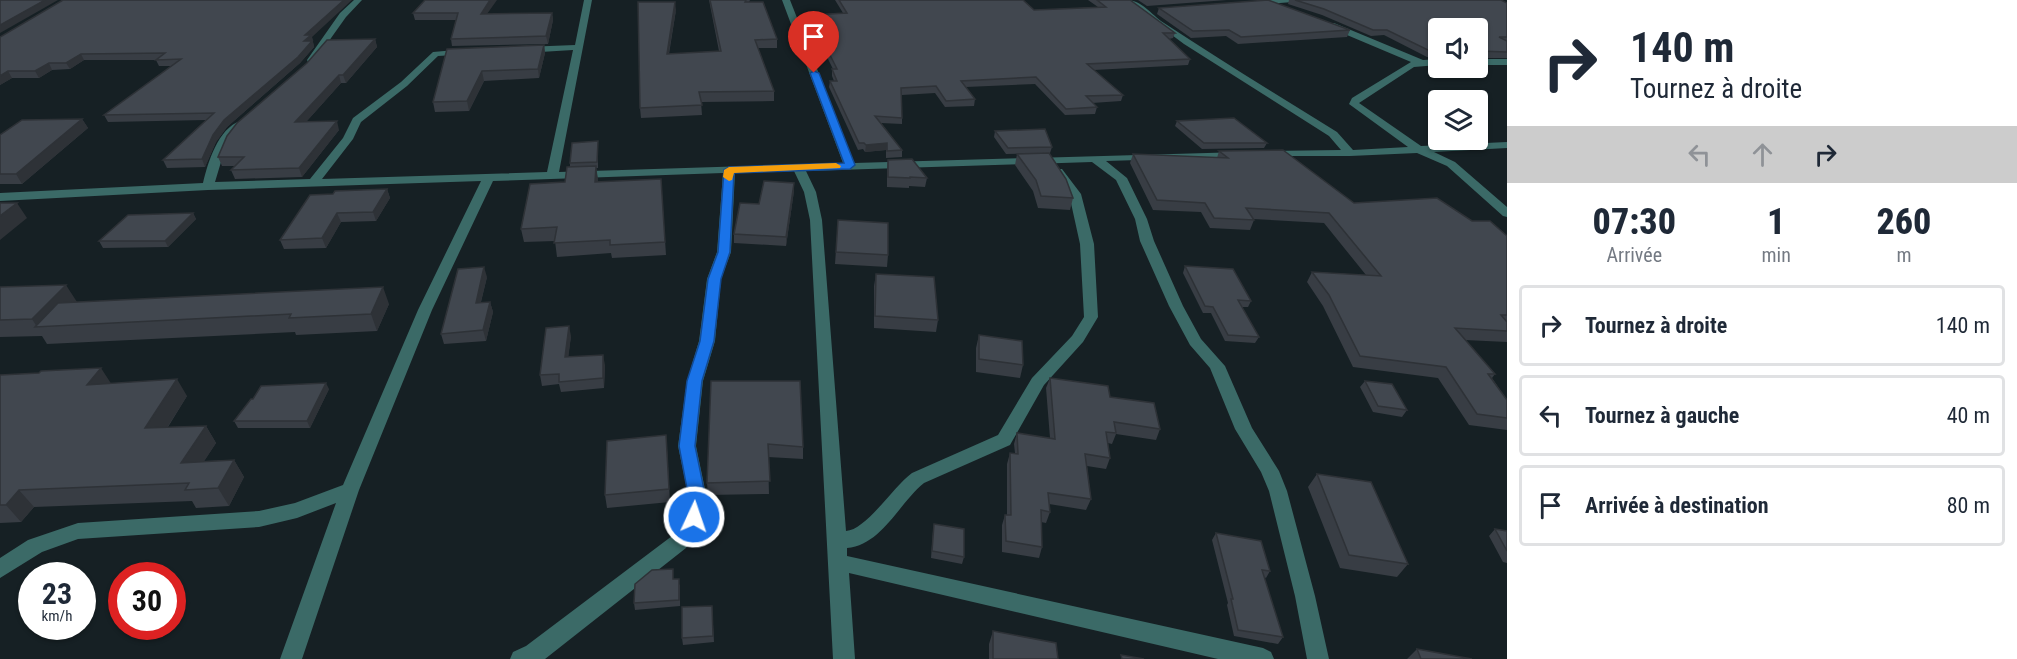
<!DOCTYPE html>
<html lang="fr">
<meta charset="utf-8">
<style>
body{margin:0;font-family:"Roboto Condensed",sans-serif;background:#f6f6f7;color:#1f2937;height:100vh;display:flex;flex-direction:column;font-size:22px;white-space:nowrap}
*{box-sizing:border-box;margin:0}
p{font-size:20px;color:#747a83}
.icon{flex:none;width:33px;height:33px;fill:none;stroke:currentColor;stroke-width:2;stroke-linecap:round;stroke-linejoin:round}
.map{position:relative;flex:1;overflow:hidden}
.sheet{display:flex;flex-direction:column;background:#fff;width:510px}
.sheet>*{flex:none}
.guide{background:#fff;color:#1f2937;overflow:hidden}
.fabs{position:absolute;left:1428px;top:18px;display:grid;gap:12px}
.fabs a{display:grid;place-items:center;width:60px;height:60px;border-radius:6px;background:#fff;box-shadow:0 2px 4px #0004;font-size:30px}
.speed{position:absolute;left:18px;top:562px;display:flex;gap:12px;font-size:30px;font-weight:700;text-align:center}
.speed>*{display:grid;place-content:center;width:78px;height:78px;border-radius:50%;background:#fff;box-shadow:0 2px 4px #0004;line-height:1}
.speed small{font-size:15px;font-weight:400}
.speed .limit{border:9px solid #d22;background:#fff;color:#111}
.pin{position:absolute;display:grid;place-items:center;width:51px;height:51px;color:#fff;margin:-62px -26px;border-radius:50% 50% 50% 0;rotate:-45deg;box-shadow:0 0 6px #0007}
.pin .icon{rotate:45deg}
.me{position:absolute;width:66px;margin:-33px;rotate:3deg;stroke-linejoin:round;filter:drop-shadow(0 0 4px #0008)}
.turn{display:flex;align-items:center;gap:21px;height:126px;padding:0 24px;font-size:27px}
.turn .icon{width:78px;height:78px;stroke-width:2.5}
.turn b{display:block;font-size:42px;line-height:51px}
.lanes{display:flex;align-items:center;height:57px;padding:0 24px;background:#0003;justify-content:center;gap:30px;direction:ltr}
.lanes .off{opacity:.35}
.eta{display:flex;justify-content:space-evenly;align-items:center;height:102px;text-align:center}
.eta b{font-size:36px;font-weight:800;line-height:42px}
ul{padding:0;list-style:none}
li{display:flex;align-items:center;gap:18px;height:81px;margin:0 12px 9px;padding:0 12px;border:3px solid #e0e1e3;border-radius:6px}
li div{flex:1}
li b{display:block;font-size:22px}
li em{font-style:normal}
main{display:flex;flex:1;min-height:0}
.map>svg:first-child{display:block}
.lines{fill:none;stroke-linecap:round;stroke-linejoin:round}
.minor{fill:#3b6a67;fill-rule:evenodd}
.wall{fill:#383d44}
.shaded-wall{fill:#2e3237}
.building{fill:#41474f;stroke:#2e3237;stroke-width:1.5}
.route{fill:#1a73e8;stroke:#114b97;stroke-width:1.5}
.slow{fill:#f59e0b}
</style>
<main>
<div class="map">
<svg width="1507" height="659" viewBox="0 0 1507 659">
<rect width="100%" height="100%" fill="#162024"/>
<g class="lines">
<path class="minor" d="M354,0H362L346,17L314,62H308L307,60L340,13Z
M584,0H592L559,172L843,163L782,0H790L854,163L1242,152V156L1238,157L1106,161L1127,178L1147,219L1154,241L1183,306L1201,339L1225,366L1252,428L1279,471L1287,491L1315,596L1329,659H1307L1295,596L1269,491L1261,472L1235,429L1210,368L1190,345L1169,306L1140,241L1135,219L1116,180L1092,162L806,171L816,192L822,220L846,531C866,530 893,487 912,473L998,435L1032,378L1072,336L1084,317L1080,244L1069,194L1052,171L1054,169H1062L1081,194L1094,244L1098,317L1083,342L1044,385L1010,445L924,483C899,503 882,545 847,548V556L1263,648L1271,652L1274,659H1218L849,573L855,659H833L810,220L804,192L794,171L735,173L731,252L721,279L715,341L703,381L696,446L706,494L704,517L686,548L545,659H510L513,652L526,646L672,536L685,516L688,494L678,446L687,381L699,341L707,279L717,252L723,173L493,181L432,310L359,490L302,659H280L336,503L297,518L259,527L78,539L42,552L0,578V558L28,540L78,523L259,511L295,503L343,485L418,310L481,181L208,190L0,201V193L203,183C208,162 218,129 240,121L245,124L224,152L215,182L310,179L343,138L353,118L401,82L433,52L467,49L470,50V54L438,56L407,86L361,122L353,139L322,179L547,172L573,50L524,53L520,50L524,47L575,45Z
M1125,0C1143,0 1150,14 1164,23C1220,60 1279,96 1337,132L1353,150L1408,147L1349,104L1352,98L1411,62L1328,27V23H1334L1423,60L1438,59V65L1414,67L1359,103L1421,146L1507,142V148L1434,152L1455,162L1507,207V217L1503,216L1447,166L1417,153L1350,156H1264V152L1268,151L1341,150L1329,136L1184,44Z
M1262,0H1297L1293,2L1253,5L1249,3Z
M1478,59H1507V65H1478Z"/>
</g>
<path class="wall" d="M425,0L487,14L552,13L553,20L548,44L452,46L451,39L456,20H415L413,13Z
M709,0H750L749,2L777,39V48H758L774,91V101L701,102L702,115L641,118L640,108L676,10L669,54L719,51Z
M835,0H1023L1034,10L1098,7L1088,0H1130L1175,33L1173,38L1169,39L1190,59L1188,65L1094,70L1123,95L1121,101L1092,103L1097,107L1095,114L1065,115L1035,84L966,87L975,99L974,106L945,107L935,93L902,95V124L881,123L902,150V157L886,158V150L865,152L863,149L858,150L829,87L830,81H834L832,76V69H833L809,21L810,15L843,13Z
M1138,0H1227L1147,6Z
M1289,0H1501L1507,3V58H1478V28H1438V57H1427L1384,35L1371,36L1322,15L1288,4Z
M1159,8L1350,30L1347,37L1238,44L1226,36L1191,38L1157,14Z
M0,37H312L314,47L300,63L227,127L216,142L205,167L167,168L163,160L206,120L108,122L104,115L172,66H159L156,60H84L70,69L52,70L39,78H12L0,85Z
M375,39L377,47L346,83H341L306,122L339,130L302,177L235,179L231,170L235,166H222L218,157Z
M544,45L545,53L539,78L484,81L469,111L435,112L433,102L447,49Z
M82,119L88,128L22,184H0V135Z
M1177,121L1267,143L1264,148L1202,149L1175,126Z
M995,131L1052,147L1050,153L1006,154L994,137Z
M598,141V168H596L598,182L661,179L666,255L612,258L611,253L557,257L555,241L524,242L521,229L565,182L570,167V163Z
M1219,151L1354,203L1472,221L1507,236V342L1465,340L1495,374L1492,378L1507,400V430L1469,425L1438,378L1353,367L1323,306L1307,282L1312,272L1366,275L1324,223L1253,219L1254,220L1250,230L1210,228L1201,212L1153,210L1130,163L1133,154L1217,158Z
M1017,154L1073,198L1070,210L1038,208L1033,191L1015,165Z
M888,160L927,178L925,187L909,186V188L887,187V170Z
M387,189L390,198L376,221L341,222L326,248L284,249L280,240L333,194Z
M794,191L786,246L734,243V234L759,204Z
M193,213L196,219L168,247L103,248L99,241Z
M838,220L888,255L887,267L835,264Z
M1185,266L1251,301L1248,307H1242L1259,337L1255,343L1225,341L1211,313H1203L1183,273Z
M876,274L938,320L936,332L874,328V286Z
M487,277L481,302H490L493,312L486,341L444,344L441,334Z
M0,287L77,302L389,304L377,331L296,335L295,332L47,344L42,336L0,337Z
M979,335L1023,365L1020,378L976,372V348Z
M571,336L568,357L605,365L604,388L561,392L559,384L542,386L540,375Z
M0,375L111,383L187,396L168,427L206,426L216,443L204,461L234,460L244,477L229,506L196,508L192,501L34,507L21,522L0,523Z
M1050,378L1110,397L1160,429L1156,440L1116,434L1112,444L1108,443L1110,458L1106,469L1087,466L1091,499L1086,510L1049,504L1050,512L1046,523L1041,522L1042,547L1039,558L1002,552V525L1005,515H1007V464L1010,453H1015L1014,444L1017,433L1050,438L1046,388Z
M800,381L803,447V459L768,457L769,494L708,495L707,483Z
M1365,381L1407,410L1402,417L1373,412L1360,387Z
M329,389L310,428H238L234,421Z
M667,448L670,502L607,508L605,495Z
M1317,474L1408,564L1397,577L1340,568L1308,487Z
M934,524L964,557L962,564L931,558L933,531Z
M1495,529L1507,531V563L1503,562L1489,536Z
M1216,533L1270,571L1266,578L1264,577L1283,637L1278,644L1234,636L1227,605L1228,603L1212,540Z
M674,579L680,585V606L635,610L634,603Z
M712,606L714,642L683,645L682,638Z
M993,631L1058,659H989V644Z
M1417,649L1472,659H1407Z"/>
<path class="shaded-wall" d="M45,0H58L0,33V25Z
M344,0H352L312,37L314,47L300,63L227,127L216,142L205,167L202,159L213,135L224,120L304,41L305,35Z
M490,0H497L482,21L481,14Z
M675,2L676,10L667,63V54Z
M552,13L553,20L548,44L546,36Z
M375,39L377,47L346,83L343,75Z
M544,45L545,53L539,78L538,69Z
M81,54L84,60L70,69L66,63Z
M49,63L52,70L39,78L35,71Z
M8,71L12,78L0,85V76Z
M482,71L484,81L469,111L467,101Z
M339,75L341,83L298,131L295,122Z
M82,119L88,128L22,184L16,174Z
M337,121L339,130L302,177L299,168Z
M887,143L886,150L865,152L866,145Z
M596,166L598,179L597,195L595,182Z
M794,183V191L786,246V237Z
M387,189L390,198L376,221L373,212Z
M17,203L27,218L0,240V216Z
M193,213L196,219L168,247L165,241Z
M337,213L341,222L326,248L322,238Z
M484,267L487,277L478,313L476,303Z
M66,285L77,302L37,327L32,319Z
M383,287L389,304L377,331L371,314Z
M490,302L493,312L486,341L483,330Z
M569,326L571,336L567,368L565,357Z
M603,355L605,365L604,388L603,378Z
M101,368L112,385H87Z
M177,379L187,396L156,445L145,428Z
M326,383L329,389L310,428L307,421Z
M206,426L216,443L192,480L181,463Z
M234,460L244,477L229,506L218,488Z
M19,490L34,507L21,522L6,505Z"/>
<path class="building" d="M0,0H45L0,25Z
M63,0H344L305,35H311L304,41H312L298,57L224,120L213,135L202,159L163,160L214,113L104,115L181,59L156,60L165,53L81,54L66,63H49L35,71H8L0,76V37Z
M425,0H490L481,14L552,13L546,36L451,39L458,13H413Z
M710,0H746L745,2H763L777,39L755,40L774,91L699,92L702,105L640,108L638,2H675L667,54L721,51Z
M839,0H1023L1034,10L1106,7L1097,0H1130L1175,33H1163L1190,59L1087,64L1123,95L1086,96L1097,107L1066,109L1036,77L961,81L975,99L946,101L936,86L901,88L902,118L875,116L902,150L887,151V143L866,145L864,143H859L830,81H837L832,69H837L810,15L847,13Z
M1268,0L1350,30L1241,37L1229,30L1193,31L1159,8Z
M1295,0H1501L1507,3V37H1499L1507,41V52L1478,51V28H1438V51H1430L1387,30H1373L1324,9Z
M375,39L343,75H339L295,122L337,121L299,168L231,170L244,157H218L227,136L237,123L307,63L327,40Z
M544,45L538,69L482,71L467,101L433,102L447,49Z
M1234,118L1267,143H1204L1177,121Z
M82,119L16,174H0V135L22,120Z
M1045,129L1052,147L1008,148L995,131Z
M598,141L597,162L570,163L572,143Z
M1283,150L1354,203L1437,198L1472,221H1490L1507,236V315H1501L1507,322V331L1455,328L1495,374H1488L1507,400V418L1477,414L1446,367L1360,356L1329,295L1312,272L1381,276L1329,213L1246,208L1254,220L1214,218L1205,203L1157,200L1133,154L1228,158L1219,151Z
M1049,153L1066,179L1073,198L1041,196L1036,180L1017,154Z
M912,159L927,178L910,177V178L888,177V160Z
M596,166L595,182L661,179L665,242L610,245V240L554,243L557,227L521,229L530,184L565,182L567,167Z
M764,181L794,183L786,237L734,234L740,203L759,204Z
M387,189L373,212L337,213L322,238L280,240L310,195L333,194L335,191Z
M0,203H17L0,216Z
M193,213L165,241H99L128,215Z
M838,220L888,223V255L836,252Z
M1185,266L1233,269L1251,301L1238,300L1259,337L1228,335L1213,307L1205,306Z
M484,267L476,303L490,302L483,330L441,334L458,269Z
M876,274L934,277L938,320L875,316Z
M66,285L32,319L0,320V287Z
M383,287L371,314L289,318L291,314L35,327L58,303Z
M569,326L565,357L603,355V378L559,382V374L540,375L546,328Z
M979,335L1022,341L1023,365L979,359Z
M101,368L87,385L177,379L145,428L206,426L181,463L234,460L218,488L185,490L189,483L19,490L6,505H0V375L39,373L41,371Z
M1050,378L1108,386L1110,397L1154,403L1160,429L1114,422L1116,433L1106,432L1110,458L1085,454L1091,499L1048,493L1050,512L1041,510L1042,547L1006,541L1005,515H1011L1010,453L1018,454L1017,433L1055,439Z
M711,381H800L803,447L768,444L770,481L707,483Z
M1365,381L1392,384L1407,410L1378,406Z
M326,383L307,421H234L251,399H253L261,386Z
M666,435L669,489L605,495L607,441Z
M1317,474L1371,482L1408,564L1349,555Z
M934,524L964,529V557L932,551Z
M1495,529L1507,531V551Z
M1216,533L1261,541L1270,571L1262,570L1283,637L1238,630L1231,599H1233Z
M673,569V579H679V600L634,603L635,584L652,570Z
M712,606L713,636L682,638V607Z
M993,631L1056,643L1058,659H993Z
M1417,649L1472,659H1421Z
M1121,655L1144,659H1122Z"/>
<path class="route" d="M814,71L819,73L855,165L850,169L734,173L730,252L721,279L714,341L702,381L695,446L705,494L700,522L694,524L688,522L685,517L688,494L679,446L687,381L700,341L708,279L718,252L724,170L729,167L844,163L810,73Z"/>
<path class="slow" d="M836,163L841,166L840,168L734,173L732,180L729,181L723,177L724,170L729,167Z"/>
</svg>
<div class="fabs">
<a><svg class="icon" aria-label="sound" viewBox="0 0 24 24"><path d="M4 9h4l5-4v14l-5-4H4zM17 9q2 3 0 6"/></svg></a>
<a><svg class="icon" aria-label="layers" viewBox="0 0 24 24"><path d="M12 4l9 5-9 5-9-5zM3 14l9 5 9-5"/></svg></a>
</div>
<div class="speed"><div>23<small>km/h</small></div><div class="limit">30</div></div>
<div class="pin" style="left:814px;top:73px;background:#d93025"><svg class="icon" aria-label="arrive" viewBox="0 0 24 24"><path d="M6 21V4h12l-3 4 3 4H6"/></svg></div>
<svg class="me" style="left:694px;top:517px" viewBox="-20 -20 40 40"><circle r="17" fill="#1a73e8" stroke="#fff" stroke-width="3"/><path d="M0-11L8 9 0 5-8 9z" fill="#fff"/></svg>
</div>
<section class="sheet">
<div class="guide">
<div class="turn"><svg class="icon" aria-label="right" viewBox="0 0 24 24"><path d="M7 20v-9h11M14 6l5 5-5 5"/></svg><div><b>140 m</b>Tournez à droite</div></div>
<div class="lanes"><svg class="icon off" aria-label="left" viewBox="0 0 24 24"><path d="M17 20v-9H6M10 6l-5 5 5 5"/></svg><svg class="icon off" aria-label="ahead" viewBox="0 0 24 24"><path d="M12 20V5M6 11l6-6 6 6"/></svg><svg class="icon" aria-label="right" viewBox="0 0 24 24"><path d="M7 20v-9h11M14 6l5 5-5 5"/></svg></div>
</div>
<div class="eta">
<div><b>07:30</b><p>Arrivée</p></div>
<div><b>1</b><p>min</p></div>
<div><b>260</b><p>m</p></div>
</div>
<ul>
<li><svg class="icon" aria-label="right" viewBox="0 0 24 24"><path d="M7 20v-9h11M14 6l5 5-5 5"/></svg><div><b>Tournez à droite</b></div><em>140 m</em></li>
<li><svg class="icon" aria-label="left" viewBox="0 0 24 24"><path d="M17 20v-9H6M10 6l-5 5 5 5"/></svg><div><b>Tournez à gauche</b></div><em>40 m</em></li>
<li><svg class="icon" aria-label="arrive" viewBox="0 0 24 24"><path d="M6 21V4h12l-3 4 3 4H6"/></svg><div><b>Arrivée à destination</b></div><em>80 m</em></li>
</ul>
</section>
</main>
